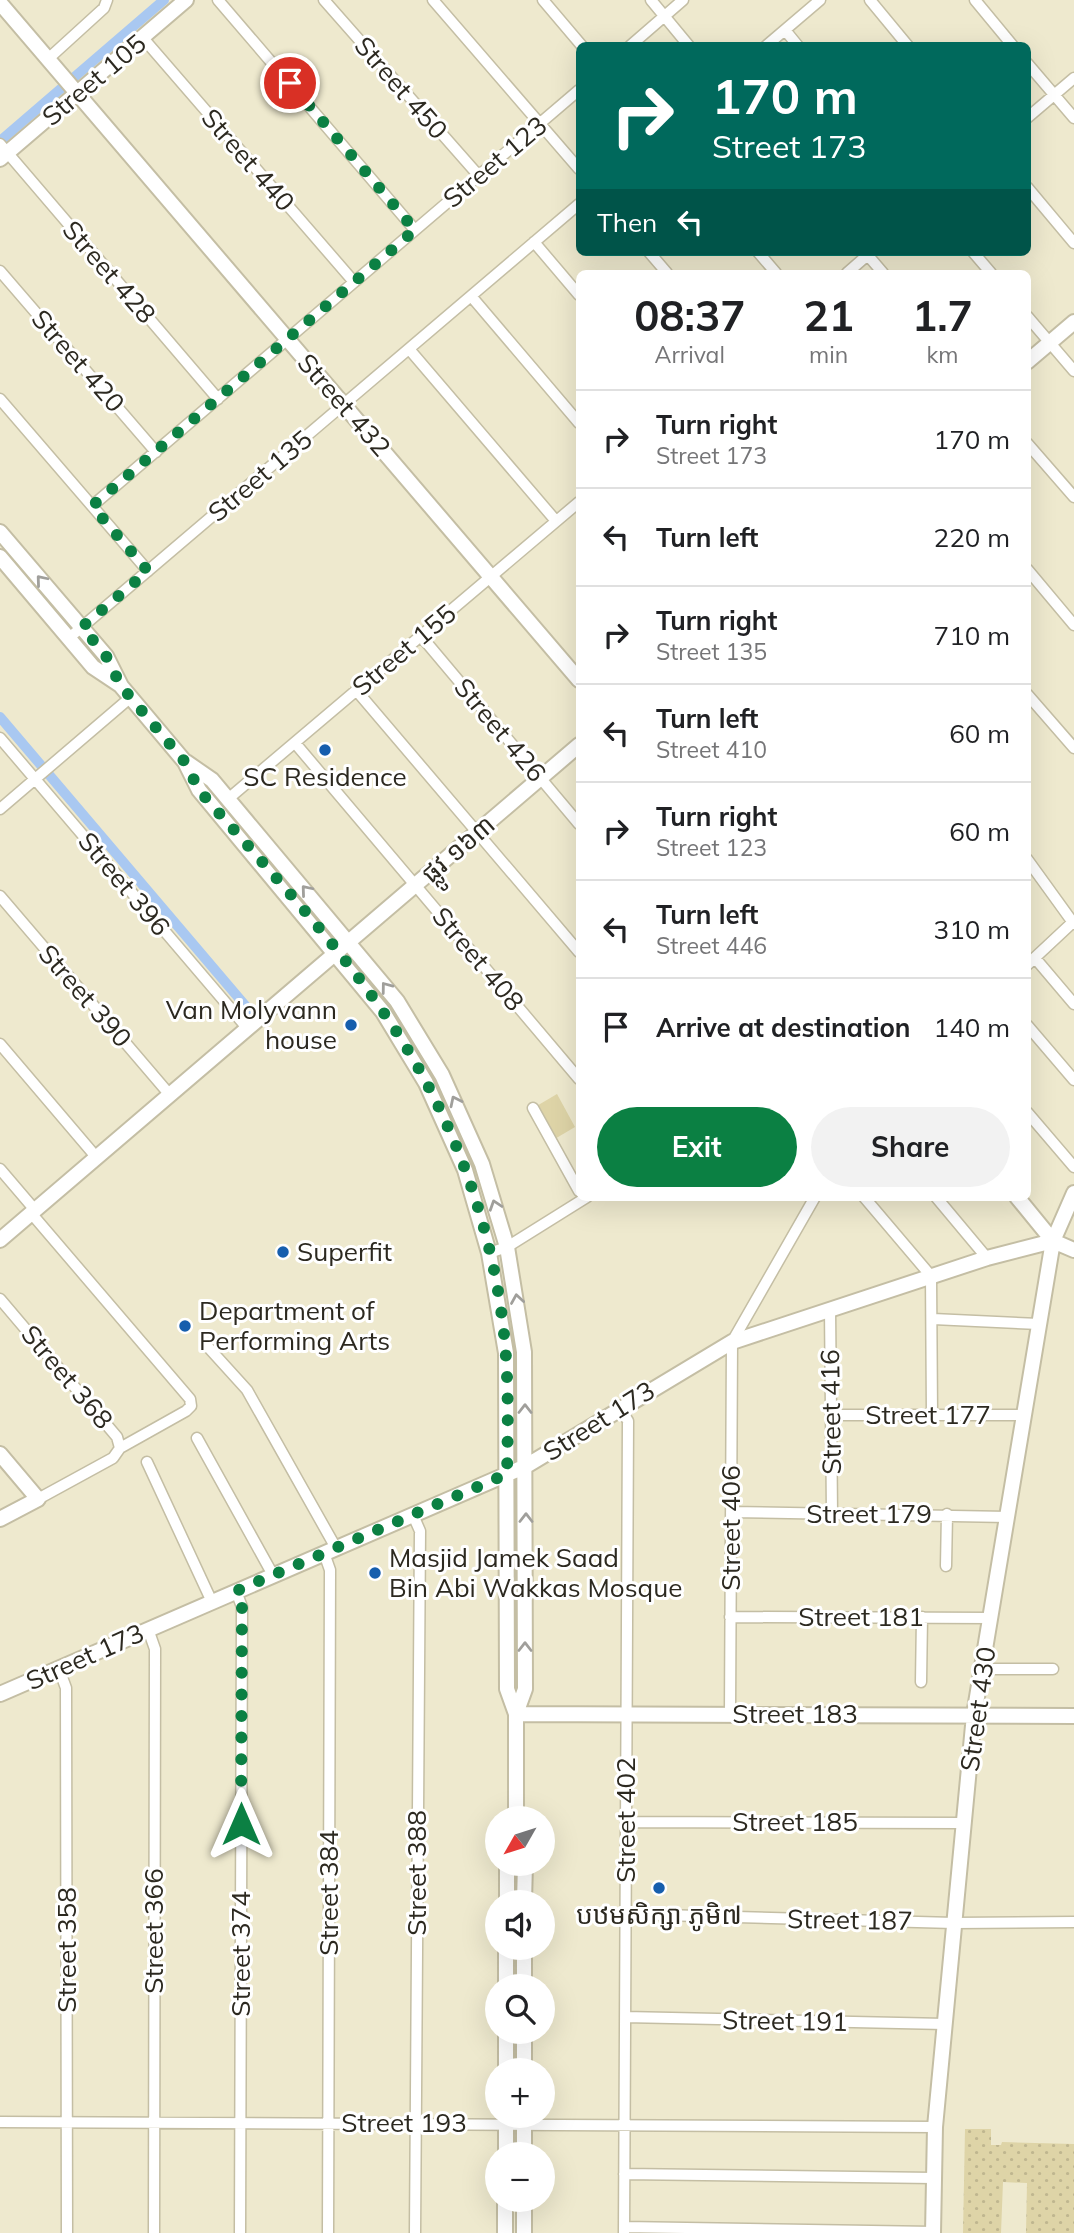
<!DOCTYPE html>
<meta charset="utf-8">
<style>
body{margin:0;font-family:Mulish,"Noto Sans Khmer",sans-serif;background:#f2f2f2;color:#202124;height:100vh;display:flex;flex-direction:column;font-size:26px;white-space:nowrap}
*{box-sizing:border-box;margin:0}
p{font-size:23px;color:#757577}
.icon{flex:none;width:38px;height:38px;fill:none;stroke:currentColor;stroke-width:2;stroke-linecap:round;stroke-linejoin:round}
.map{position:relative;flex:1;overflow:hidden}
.drawer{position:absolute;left:576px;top:270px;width:455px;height:931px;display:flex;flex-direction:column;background:#fff;border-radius:10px;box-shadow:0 7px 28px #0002}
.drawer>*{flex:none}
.top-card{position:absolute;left:576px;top:42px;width:455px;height:214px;border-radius:10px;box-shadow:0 7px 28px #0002;background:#00695c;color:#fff;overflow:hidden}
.needle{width:46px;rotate:231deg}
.tools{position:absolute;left:485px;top:1806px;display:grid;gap:14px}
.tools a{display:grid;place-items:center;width:70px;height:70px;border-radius:50%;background:#fff;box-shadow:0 7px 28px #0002;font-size:35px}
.pin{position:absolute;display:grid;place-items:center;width:60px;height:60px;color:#fff;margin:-30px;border:4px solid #fff;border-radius:50%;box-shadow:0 2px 7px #0007}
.me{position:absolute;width:77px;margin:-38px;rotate:0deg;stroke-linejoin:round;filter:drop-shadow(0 0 5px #0008)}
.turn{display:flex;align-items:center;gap:24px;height:147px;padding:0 21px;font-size:32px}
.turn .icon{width:91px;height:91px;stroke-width:2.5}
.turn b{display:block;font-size:49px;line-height:60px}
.then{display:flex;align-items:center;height:66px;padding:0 21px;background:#0003;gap:14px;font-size:26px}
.eta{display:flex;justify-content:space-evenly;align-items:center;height:119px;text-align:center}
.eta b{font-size:42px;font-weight:700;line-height:49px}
.primary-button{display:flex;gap:14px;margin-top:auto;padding:14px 21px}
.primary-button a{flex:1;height:80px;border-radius:42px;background:#0b8043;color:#fff;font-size:28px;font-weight:700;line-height:80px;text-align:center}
.primary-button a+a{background:#f2f2f2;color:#202124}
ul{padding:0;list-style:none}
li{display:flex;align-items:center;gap:21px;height:98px;padding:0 21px;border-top:2px solid #e0e0e0}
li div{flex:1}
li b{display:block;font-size:26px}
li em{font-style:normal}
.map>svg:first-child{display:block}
.green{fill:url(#green-dots)}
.pitch{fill:#ded4a7}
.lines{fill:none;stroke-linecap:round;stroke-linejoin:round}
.canal{stroke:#a9c8f1;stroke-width:10}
.street-casing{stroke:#c4bea4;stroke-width:13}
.secondary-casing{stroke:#c4bea4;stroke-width:18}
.street{stroke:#fff;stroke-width:10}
.secondary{stroke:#fff;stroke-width:14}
.oneway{stroke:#a09f9b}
.route{stroke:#0b8043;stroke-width:12;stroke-dasharray:0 21.6}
.poi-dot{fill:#165ead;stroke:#fff;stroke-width:2.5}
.labels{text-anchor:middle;stroke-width:6;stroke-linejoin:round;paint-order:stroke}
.street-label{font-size:26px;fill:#2c2920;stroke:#fff}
.poi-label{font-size:26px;fill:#2c2920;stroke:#fff;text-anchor:start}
</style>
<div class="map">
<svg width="1074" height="2233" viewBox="0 0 1074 2233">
<defs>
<pattern id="green-dots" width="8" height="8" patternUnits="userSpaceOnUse" patternTransform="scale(1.75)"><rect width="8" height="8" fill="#ded4a7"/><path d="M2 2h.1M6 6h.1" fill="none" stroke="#bfb68f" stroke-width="1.8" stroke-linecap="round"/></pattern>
</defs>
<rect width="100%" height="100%" fill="#eee9ce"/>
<path class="green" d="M965,2129H991V2145H1001L1002,2142L1074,2144V2233H1026L1027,2183L1003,2182L1001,2233H963Z"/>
<path class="pitch" d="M557,1094L575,1127L553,1140L535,1107Z"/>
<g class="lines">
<path class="canal" d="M0,141L164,0
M0,717L249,1010"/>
<defs>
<path id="street" d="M218,0L415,230
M324,0L479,176
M433,0L579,169
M543,0L582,46
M651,0L689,46
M870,0L908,46
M975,0L1013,46
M785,30L798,46
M143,38L354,282
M630,46L683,0
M766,46L820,0
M48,59L104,8L107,0
M1027,63L1074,118
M1027,118L1074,78
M0,144L218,399
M1027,187L1074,243
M534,242L579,295
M649,252L667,273
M758,252L776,273
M865,252L883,273
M973,252L991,273
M0,271L156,452
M847,273L871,252
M471,296L579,423
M1027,316L1074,371
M409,349L556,521
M0,399L148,571
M1027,443L1074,497
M92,506L579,90
M1027,569L1074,625
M421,636L579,824
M69,638L579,204
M356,690L579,952
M1027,694L1074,748
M0,738L248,1029
M295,743L579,1079
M228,799L579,502
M0,809L131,697
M1027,859L1074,924
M0,896L170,1095
M1035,958L1074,1004
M1027,965L1073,922
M1027,1025L1074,1080
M0,1044L97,1158
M533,1108L579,1191
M1027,1112L1074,1167
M0,1169L35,1210
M864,1197L931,1276L932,1415
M936,1197L987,1258
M31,1213L190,1399L191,1406L186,1411L120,1448
M489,1253L507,1247L587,1197
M0,1299L117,1437L120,1448L113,1458L38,1499
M830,1309L832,1514
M933,1319L1039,1324
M208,1347L247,1390L336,1548
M620,1408L628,1421L624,2233
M832,1415H1024
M197,1438L273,1575
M147,1462L212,1602
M731,1512L1008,1517
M413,1515L420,1531L415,2233
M324,1553L330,1570L328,2233
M946,1566L947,1514
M236,1591L242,1607L240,2233
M730,1617L991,1618
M148,1629L155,1649L154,2233
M59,1669L66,1688L67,2233
M982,1669H1053
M921,1682L922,1617
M730,1713L732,1342L815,1197
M626,1822L964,1823
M625,1914L954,1923L1074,1922
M625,2017L945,2024
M0,2122L935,2127
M624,2174L934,2178
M624,2227L933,2232"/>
<path id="secondary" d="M0,3L579,680
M0,159L186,0
M1027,362L1074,322
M0,532L106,656L121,686L185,762L199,790L383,1012L426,1083L465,1170L489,1253L506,1353L507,1689L516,1714V1810L513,1818
M0,557L93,667L120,685
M186,762L212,780L397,1001L442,1075L482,1164L507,1247L524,1352L525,1689L516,1714
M1017,1197L1053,1241L1074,1250
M0,1240L579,745
M0,1454L38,1499L0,1519
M0,1694L526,1466L732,1342L987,1258L1053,1241
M516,1714L1074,1716
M507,1902V1864
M524,1902L525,1864
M506,1986V1948
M524,1986V1948
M506,2070V2032
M524,2070V2032
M524,2116V2154
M506,2154V2116
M505,2233V2200
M524,2233V2200
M933,2233L935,2127L974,1715L1053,1241L1074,1193"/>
</defs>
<use href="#street" class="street-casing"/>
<use href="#secondary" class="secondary-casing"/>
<use href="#street" class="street"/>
<use href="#secondary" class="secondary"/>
</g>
<defs><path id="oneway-chevron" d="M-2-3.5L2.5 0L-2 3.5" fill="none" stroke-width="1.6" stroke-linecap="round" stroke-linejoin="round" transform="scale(1.75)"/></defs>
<g class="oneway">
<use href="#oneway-chevron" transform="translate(41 580) rotate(-130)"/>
<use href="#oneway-chevron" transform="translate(306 890) rotate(-130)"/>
<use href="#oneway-chevron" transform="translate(386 987) rotate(-127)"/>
<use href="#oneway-chevron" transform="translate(455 1101) rotate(-116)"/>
<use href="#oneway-chevron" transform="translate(495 1205) rotate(-108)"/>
<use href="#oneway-chevron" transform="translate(517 1299) rotate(-99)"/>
<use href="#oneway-chevron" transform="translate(525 1409) rotate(-90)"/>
<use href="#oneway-chevron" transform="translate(526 1518) rotate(-90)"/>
<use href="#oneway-chevron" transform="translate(525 1647) rotate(-90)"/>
</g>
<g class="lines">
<path class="route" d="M241,1824L242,1606L236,1591L507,1474C508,1424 509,1375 503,1325C491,1226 456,1127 403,1042C346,951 269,871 199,790L185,762L121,686L106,656L82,627L148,571L92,506L415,230L290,83"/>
</g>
<g class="poi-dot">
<circle cx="325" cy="750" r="7"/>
<circle cx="351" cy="1025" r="7"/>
<circle cx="283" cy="1252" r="7"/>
<circle cx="185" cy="1326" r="7"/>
<circle cx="375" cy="1573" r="7"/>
<circle cx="659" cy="1888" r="7"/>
</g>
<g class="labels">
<g class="street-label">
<text transform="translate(94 80) rotate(-40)" y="9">Street 105</text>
<text transform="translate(401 88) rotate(49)" y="9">Street 450</text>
<text transform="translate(248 160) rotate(49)" y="9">Street 440</text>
<text transform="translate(495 162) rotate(-40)" y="9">Street 123</text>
<text transform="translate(109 272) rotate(49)" y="9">Street 428</text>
<text transform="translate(78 361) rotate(49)" y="9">Street 420</text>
<text transform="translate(344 405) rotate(49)" y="9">Street 432</text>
<text transform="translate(260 476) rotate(-40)" y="9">Street 135</text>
<text transform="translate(404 650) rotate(-40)" y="9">Street 155</text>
<text transform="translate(500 730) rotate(50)" y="9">Street 426</text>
<text transform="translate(458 849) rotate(-41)" y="9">ផ្លូវ ១៦៣</text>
<text transform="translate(124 884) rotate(50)" y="9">Street 396</text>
<text transform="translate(478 959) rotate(50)" y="9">Street 408</text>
<text transform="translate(85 996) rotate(49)" y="9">Street 390</text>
<text transform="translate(67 1377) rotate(50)" y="9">Street 368</text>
<text transform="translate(831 1412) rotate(-91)" y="9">Street 416</text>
<text x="928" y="1424">Street 177</text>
<text transform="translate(599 1421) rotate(-32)" y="9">Street 173</text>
<text x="869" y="1523">Street 179</text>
<text transform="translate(731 1528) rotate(-90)" y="9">Street 406</text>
<text x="861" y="1626">Street 181</text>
<text transform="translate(85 1657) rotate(-24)" y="9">Street 173</text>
<text transform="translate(978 1709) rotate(-82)" y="9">Street 430</text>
<text x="795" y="1723">Street 183</text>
<text transform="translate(626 1820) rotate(-90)" y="9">Street 402</text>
<text x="795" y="1831">Street 185</text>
<text transform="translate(417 1873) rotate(-90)" y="9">Street 388</text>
<text transform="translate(329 1893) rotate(-90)" y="9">Street 384</text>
<text transform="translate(850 1920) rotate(1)" y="9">Street 187</text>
<text transform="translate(154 1931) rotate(-90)" y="9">Street 366</text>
<text transform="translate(67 1950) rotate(-90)" y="9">Street 358</text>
<text transform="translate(241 1954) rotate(-90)" y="9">Street 374</text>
<text transform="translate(785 2021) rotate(1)" y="9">Street 191</text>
<text x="404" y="2132">Street 193</text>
</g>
<g class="poi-label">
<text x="325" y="786" text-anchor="middle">SC Residence</text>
<text x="337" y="1019" text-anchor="end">Van Molyvann<tspan x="337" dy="30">house</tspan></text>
<text x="297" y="1261">Superfit</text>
<text x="199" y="1320">Department of<tspan x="199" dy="30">Performing Arts</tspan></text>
<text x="389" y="1567">Masjid Jamek Saad<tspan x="389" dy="30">Bin Abi Wakkas Mosque</tspan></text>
<text x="659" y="1924" text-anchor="middle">បឋមសិក្សា ភូមិ៧</text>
</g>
</g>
</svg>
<div class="tools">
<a><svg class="needle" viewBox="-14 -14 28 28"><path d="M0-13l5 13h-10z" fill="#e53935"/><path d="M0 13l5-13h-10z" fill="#757577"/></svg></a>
<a><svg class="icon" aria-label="sound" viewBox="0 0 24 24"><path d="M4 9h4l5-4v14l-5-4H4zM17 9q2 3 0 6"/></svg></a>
<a><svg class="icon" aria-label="search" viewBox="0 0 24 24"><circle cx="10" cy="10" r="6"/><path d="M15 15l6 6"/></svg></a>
<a>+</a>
<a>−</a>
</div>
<div class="pin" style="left:290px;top:83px;background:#d93025"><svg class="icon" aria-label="arrive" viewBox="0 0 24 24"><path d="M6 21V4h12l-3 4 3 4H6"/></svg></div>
<svg class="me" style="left:241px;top:1824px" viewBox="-20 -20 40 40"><path d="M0-17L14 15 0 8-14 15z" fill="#0b8043" stroke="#fff" stroke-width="4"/></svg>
<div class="top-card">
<div class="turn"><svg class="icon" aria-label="right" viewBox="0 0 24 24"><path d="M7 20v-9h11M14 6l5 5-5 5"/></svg><div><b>170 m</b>Street 173</div></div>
<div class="then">Then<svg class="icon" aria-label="left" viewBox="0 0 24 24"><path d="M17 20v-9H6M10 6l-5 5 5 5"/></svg></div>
</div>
<section class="drawer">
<div class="eta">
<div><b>08:37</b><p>Arrival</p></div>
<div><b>21</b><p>min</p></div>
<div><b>1.7</b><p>km</p></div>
</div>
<ul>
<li><svg class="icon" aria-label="right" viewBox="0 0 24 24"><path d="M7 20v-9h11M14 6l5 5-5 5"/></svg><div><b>Turn right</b><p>Street 173</p></div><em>170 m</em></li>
<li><svg class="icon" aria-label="left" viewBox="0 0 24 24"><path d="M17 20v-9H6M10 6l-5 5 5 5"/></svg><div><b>Turn left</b></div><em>220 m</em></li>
<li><svg class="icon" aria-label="right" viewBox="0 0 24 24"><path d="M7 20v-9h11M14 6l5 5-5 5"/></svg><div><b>Turn right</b><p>Street 135</p></div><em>710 m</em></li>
<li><svg class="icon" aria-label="left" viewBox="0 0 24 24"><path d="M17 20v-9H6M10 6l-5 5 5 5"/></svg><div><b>Turn left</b><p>Street 410</p></div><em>60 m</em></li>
<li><svg class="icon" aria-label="right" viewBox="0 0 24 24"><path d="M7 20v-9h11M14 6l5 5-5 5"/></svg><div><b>Turn right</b><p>Street 123</p></div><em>60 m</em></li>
<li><svg class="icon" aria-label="left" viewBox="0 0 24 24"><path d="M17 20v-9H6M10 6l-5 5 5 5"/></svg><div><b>Turn left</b><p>Street 446</p></div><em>310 m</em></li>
<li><svg class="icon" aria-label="arrive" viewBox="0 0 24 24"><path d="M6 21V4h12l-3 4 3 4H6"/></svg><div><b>Arrive at destination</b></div><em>140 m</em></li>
</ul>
<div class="primary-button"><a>Exit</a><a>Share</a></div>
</section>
</div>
